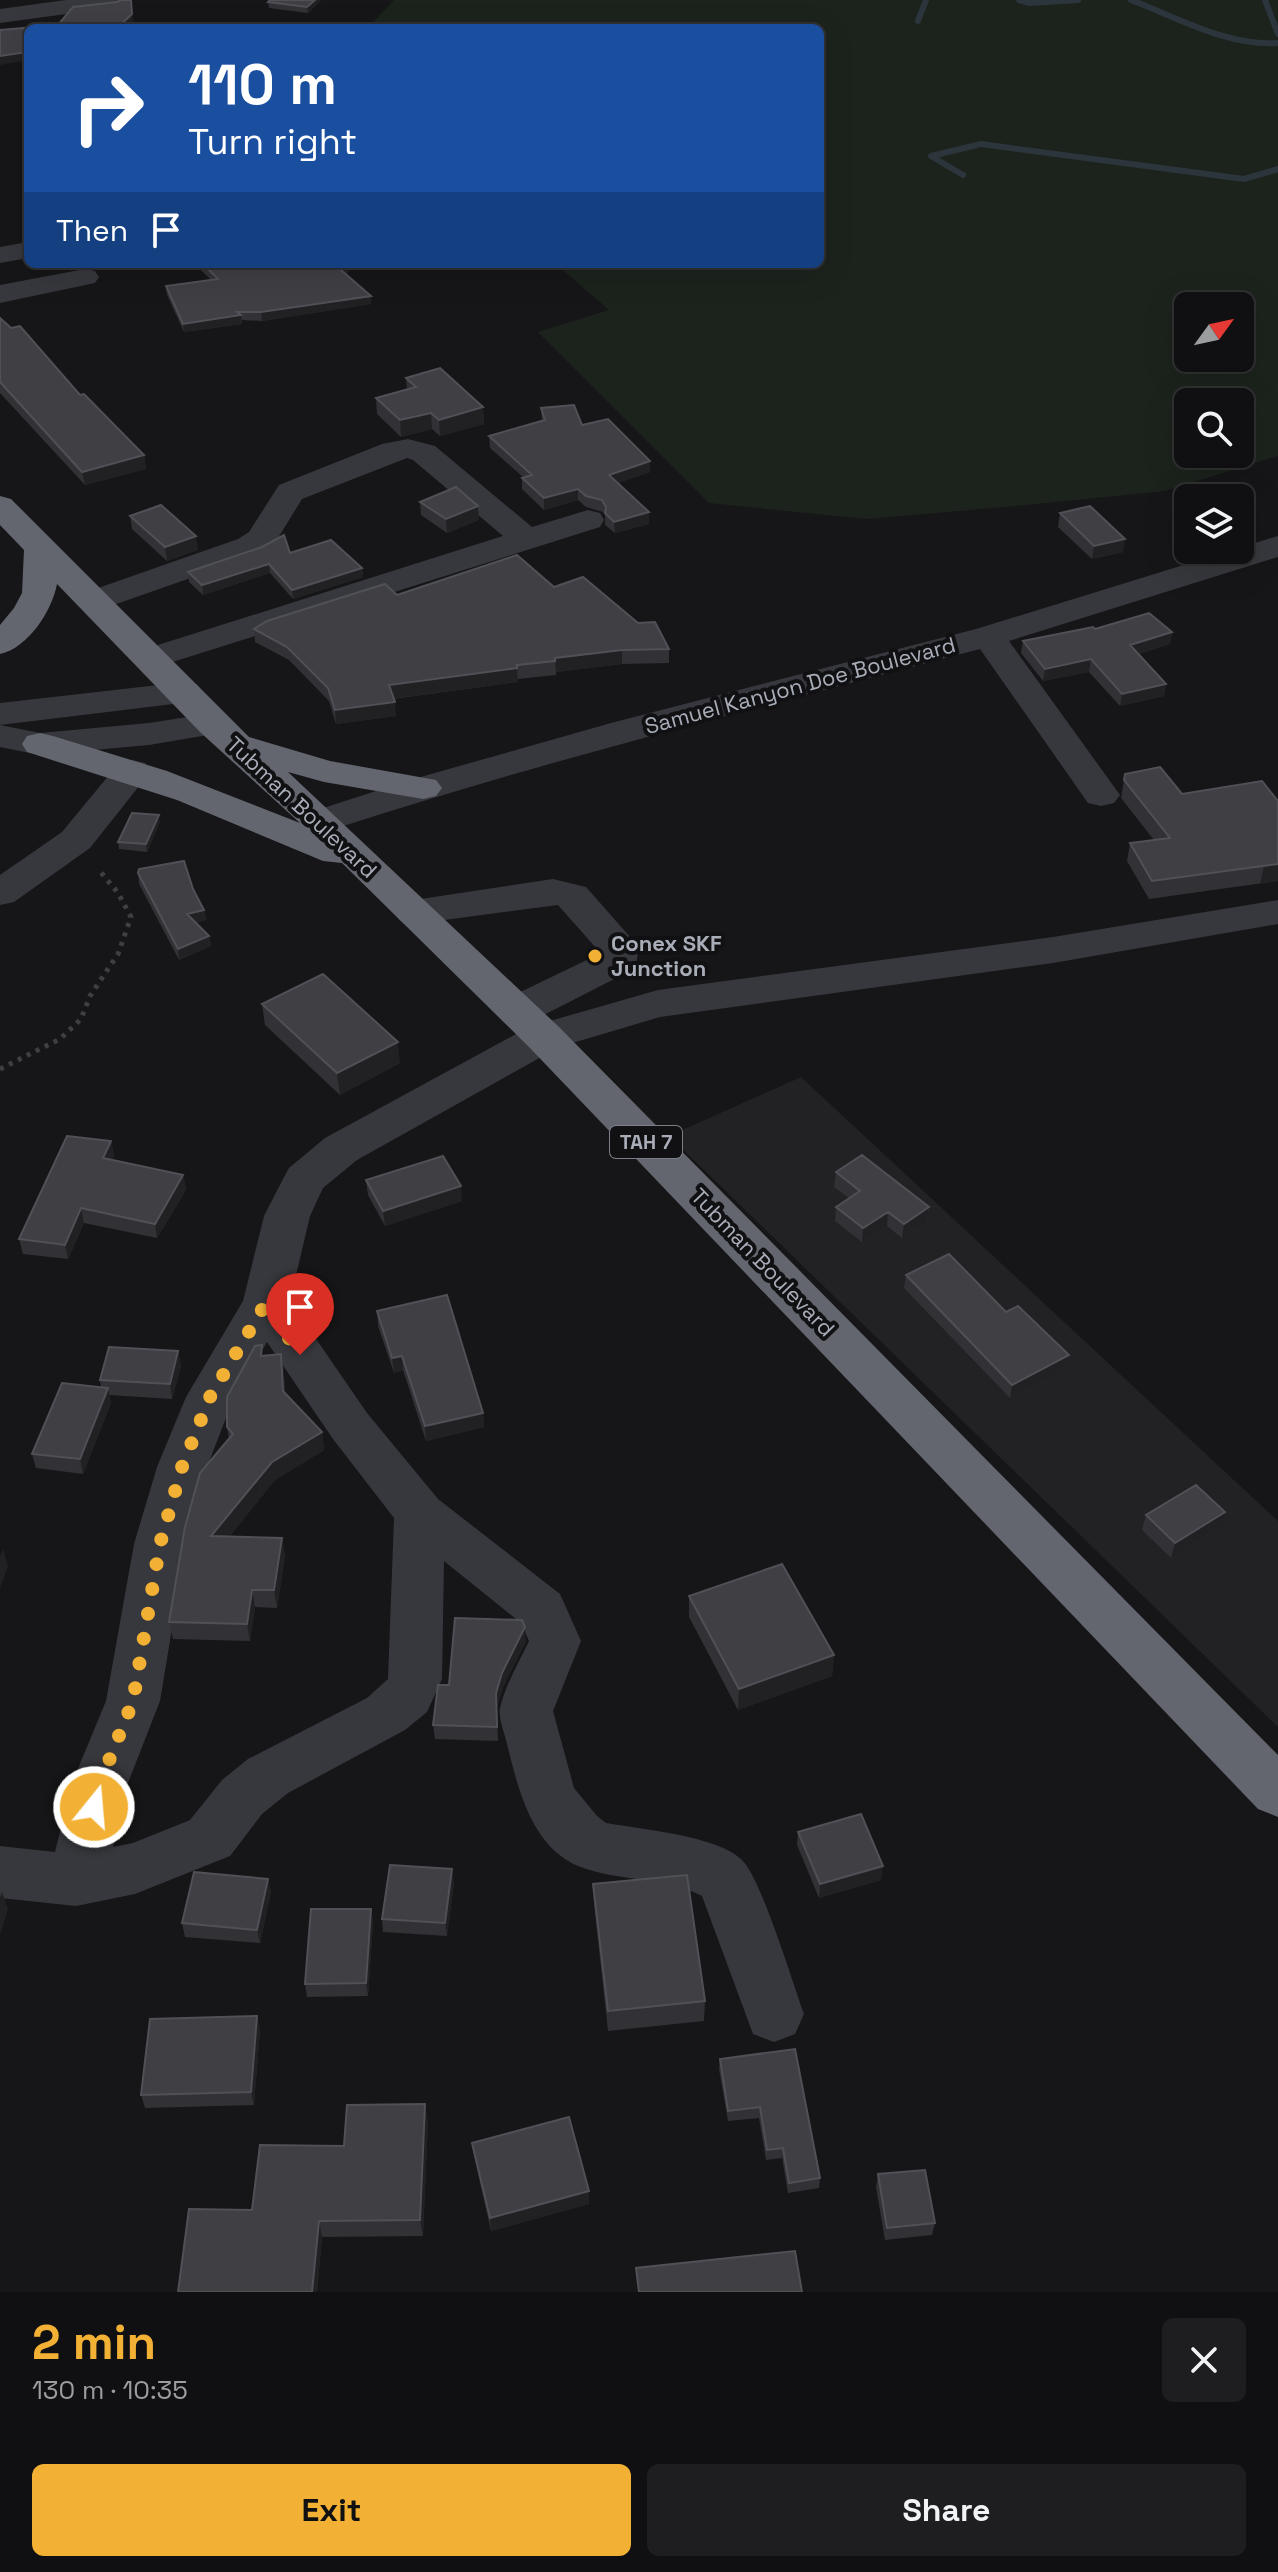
<!DOCTYPE html>
<meta charset="utf-8">
<style>
body{margin:0;font-family:"Space Grotesk",sans-serif;background:#1e1e20;color:#f1f3f6;height:100vh;display:flex;flex-direction:column;font-size:30px;white-space:nowrap}
*{box-sizing:border-box;margin:0}
p{font-size:26px;color:#9c9d9f}
.icon{flex:none;width:44px;height:44px;fill:none;stroke:currentColor;stroke-width:2;stroke-linecap:round;stroke-linejoin:round}
.map{position:relative;height:2292px;overflow:hidden}
.details{display:flex;flex-direction:column;background:#101012;flex:1}
.details>*{flex:none}
.top-card{position:absolute;left:24px;top:24px;width:800px;height:244px;border-radius:12px;box-shadow:0 8px 32px #0002,0 0 0 2px #303032;background:#1a4fa0;color:#fff;overflow:hidden}
.needle{width:52px;rotate:57deg}
.tools{position:absolute;left:1174px;top:292px;display:grid;gap:16px}
.tools a{display:grid;place-items:center;width:80px;height:80px;border-radius:12px;background:#101012;box-shadow:0 8px 32px #0002,0 0 0 2px #303032;font-size:40px}
.pin{position:absolute;display:grid;place-items:center;width:68px;height:68px;color:#fff;margin:-82px -34px;border-radius:50% 50% 50% 0;rotate:-45deg;box-shadow:0 0 8px #0007}
.pin .icon{rotate:45deg}
.me{position:absolute;width:88px;margin:-44px;rotate:17deg;stroke-linejoin:round;filter:drop-shadow(0 0 6px #0008)}
.turn{display:flex;align-items:center;gap:28px;height:168px;padding:0 32px;font-size:36px}
.turn .icon{width:104px;height:104px;stroke-width:2.5}
.turn b{display:block;font-size:56px;line-height:68px}
.then{display:flex;align-items:center;height:76px;padding:0 32px;background:#0003;gap:16px;font-size:30px}
.round{display:grid;place-items:center;flex:none;width:84px;height:84px;border-radius:12px;background:#1e1e20}
.headline{display:flex;align-items:center;justify-content:space-between;height:136px;padding:0 32px}
h1{font-size:48px;font-weight:800;line-height:60px;color:#f2b134}
.primary-button{display:flex;gap:16px;margin-top:auto;padding:16px 32px}
.primary-button a{flex:1;height:92px;border-radius:12px;background:#f2b134;color:#111;font-size:32px;font-weight:800;line-height:92px;text-align:center}
.primary-button a+a{background:#1e1e20;color:#f1f3f6}
.map>svg:first-child{display:block}
.built{fill:#222225}
.green{fill:#1c231d;fill-rule:evenodd}
.lines{fill:none;stroke-linecap:round;stroke-linejoin:round}
.stream{stroke:#2c353c;stroke-width:6}
.path{stroke:#3d3f44;stroke-width:5;stroke-dasharray:4 6;stroke-linecap:butt}
.minor{fill:#37383d;fill-rule:evenodd}
.highway{fill:#63666e;fill-rule:evenodd}
.wall{fill:#323236}
.shaded-wall{fill:#212124}
.building{fill:#3f3f44;stroke:#4f5156;stroke-width:2}
.route{stroke:#f2b134;stroke-width:14;stroke-dasharray:0 25.2}
.poi-dot{fill:#f2b134;stroke:#111113;stroke-width:3}
.labels{text-anchor:middle;stroke-width:8;stroke-linejoin:round;paint-order:stroke}
.shield{fill:#111113;stroke:#7b7e86;stroke-width:2}
.shield-label{font-size:20px;font-weight:bold;fill:#a8adb8}
.street-label{font-size:22px;fill:#a8adb8;stroke:#111113}
.poi-label{font-size:22px;font-weight:bold;fill:#a8adb8;stroke:#111113;text-anchor:start}
</style>
<div class="map">
<svg width="1278" height="2292" viewBox="0 0 1278 2292">
<rect width="100%" height="100%" fill="#161618"/>
<path class="built" d="M801,1077L1278,1521V1727L669,1136Z"/>
<path class="green" d="M394,0H1278V456L1165,491L1016,506L866,519L709,503L538,332L609,310L556,264H820V28H368ZM1188,306H1240V358H1188ZM1188,402H1240V454H1188Z"/>
<g class="lines">
<path class="stream" d="M1019,0L1030,3L1078,0
M1131,0C1176,17 1229,47 1278,43
M1265,0L1278,34
M918,21L926,0
M963,175L931,156L981,144L1244,179L1278,169"/>
<path class="path" d="M0,1069L60,1039L81,1019L90,996L118,954L131,917L118,893L99,870"/>
<path class="minor" d="M66,0H130L126,5L118,7L0,23V9Z
M28,242V258L0,263V247Z
M85,269L95,271L99,277L95,283L0,303V285Z
M408,439L435,446L532,527L588,510L600,513L604,520L600,527L163,665L151,669L139,665L133,658L139,651L503,536L413,460L407,458L302,499L273,546L262,553L105,608L93,611L81,608L76,601L81,594L238,539L249,532L279,485L382,444Z
M1278,536V557L1009,641L1120,795L1114,803L1101,806L1088,803L980,649C764,706 547,760 334,829L321,832L308,829L302,821L308,813L410,780L611,723L976,629Z
M185,682L198,685L203,693L198,701L0,725V703Z
M213,713L226,716L231,724L226,732L149,745L40,755L0,747V725L40,733L149,723Z
M132,760L145,763L151,771L90,848L14,902L0,905V875L62,832L119,763Z
M553,879L586,887L631,938C639,950 640,958 632,970L532,1021L517,1025L502,1021L496,1011L502,1001L597,955V949L558,905L414,924L400,921L394,912L400,903L414,900Z
M1278,900V924L1053,963L660,1017L559,1047L357,1160L323,1188L310,1216L290,1301L367,1413L438,1499L560,1594L581,1641L553,1711L574,1788L597,1816L606,1823C640,1829 719,1836 742,1860C761,1878 793,1984 804,2014L795,2034L774,2042L753,2034L702,1896C664,1876 618,1882 578,1866C531,1846 518,1788 507,1744C505,1734 498,1718 500,1708C505,1686 519,1662 529,1641L521,1623L444,1561L442,1679L427,1712L405,1730L288,1793L262,1814L230,1856L135,1894L76,1906L0,1898V1846L55,1852L72,1783L106,1701L134,1544L157,1467L186,1397L243,1301L264,1216L283,1179L289,1168L325,1138L529,1027L658,990L1053,937ZM267,1342L333,1439L394,1518L388,1679L367,1698L248,1759L222,1780L190,1820L133,1843L113,1847L128,1783L160,1701L186,1544L207,1467L233,1400Z"/>
<path class="highway" d="M0,496L11,499L249,737L330,761L436,780L442,788L436,796L423,799L324,782L288,772L559,1027L1278,1755V1817L1258,1809L529,1047L342,863L323,861L177,800L27,752L22,744L27,736L40,733L53,736L167,771L300,823L200,732L57,584C52,611 28,648 0,654V625L14,608L22,593L24,550L0,525Z"/>
</g>
<path class="wall" d="M270,0H321L308,13L269,8L268,2Z
M195,264H354L346,274L371,296V304L262,321L242,320V324L184,332L167,295L166,286L211,280Z
M0,318L144,455L146,469L85,485L0,393Z
M406,378L483,407L484,424L440,436L432,429L401,437L377,414L376,398L407,389Z
M541,408L582,425L650,472L618,483L649,524L615,533L605,525V515L603,512L586,507L578,500L544,510L522,489V478L523,477L490,448L489,436L542,421Z
M420,502L479,520L447,533L421,515Z
M1060,513L1123,552L1092,559L1058,527Z
M130,516L198,550L167,561L132,529Z
M290,553L362,568L363,577L293,599L270,573L203,595L189,582L188,572Z
M554,587L669,649V663L622,664L556,672V675L518,679V682L393,699L396,716L336,724L329,701L289,660L255,642L254,629L397,595Z
M1172,632L1170,644L1139,654L1166,684L1164,696L1120,706L1089,672L1043,681L1021,653L1023,641Z
M1125,774L1182,794L1278,801V881L1149,899L1127,861L1130,843L1154,840L1121,798Z
M160,822L147,852L119,849L118,842Z
M138,873L193,889L204,910L206,920L196,923L209,936L211,946L179,960L139,884Z
M262,1004L400,1063L340,1095L265,1025Z
M111,1141L114,1156L112,1160L183,1175L186,1190L157,1238L84,1223L68,1259L23,1254L19,1239Z
M836,1172L929,1207L927,1222L902,1238L887,1226L862,1242L835,1221L836,1207L849,1198L834,1187Z
M366,1180L462,1201L385,1226L368,1195Z
M906,1275L1006,1312L1069,1355L1066,1368L1010,1398L904,1288Z
M377,1311L483,1413L484,1427L426,1441L403,1370L394,1373L378,1326Z
M178,1351L181,1366L172,1399L109,1395L111,1403L83,1474L36,1468L32,1454L101,1387L100,1380Z
M281,1354L284,1372L285,1393L322,1432L324,1450L275,1480L229,1537L282,1538L285,1556L277,1608L255,1607L250,1641L173,1639L169,1622L229,1439L227,1427L263,1356Z
M1146,1515L1221,1526L1171,1558L1142,1530Z
M689,1596L834,1655L832,1676L738,1710L689,1617Z
M526,1641L503,1687L497,1707L498,1741L435,1739L433,1725L449,1685Z
M798,1832L881,1880L819,1898L797,1845Z
M268,1879L271,1892L260,1943L185,1937L182,1923Z
M454,1882L447,1936L383,1932L382,1919Z
M593,1884L705,2001L704,2021L608,2031L594,1904Z
M371,1909L373,1922L368,1996L307,1997L305,1984Z
M257,2016L260,2029L254,2105L145,2108L141,2095Z
M720,2059L820,2178L819,2188L788,2193L782,2158L766,2160L759,2118L728,2121L719,2069Z
M428,2121L423,2236L322,2237L317,2292H178L252,2210L344,2146Z
M472,2143L589,2191V2204L491,2231L474,2156Z
M878,2174L935,2223L932,2235L885,2240L876,2187Z"/>
<path class="shaded-wall" d="M315,0H321L308,13L307,7Z
M132,14L134,23L128,28H117Z
M28,52V60L0,65V56Z
M347,264H354L342,278L341,270Z
M371,296V304L262,321L261,312Z
M241,315L242,324L184,332L183,324Z
M483,407L484,424L440,436L439,420Z
M431,413L432,429L401,437L400,420Z
M144,455L146,469L85,485L82,472Z
M650,461V472L609,486V475Z
M578,489V500L544,510V498Z
M478,506L479,520L447,533L446,519Z
M649,512V524L615,533L614,522Z
M196,536L198,550L167,561L165,547Z
M1125,539L1123,552L1092,559L1094,546Z
M269,564L270,573L203,595L202,585Z
M362,568L363,577L293,599L292,590Z
M1172,632L1170,644L1128,657L1130,645Z
M622,650V664L556,672L555,658Z
M1091,659L1089,672L1043,681L1045,669Z
M517,668L518,682L390,699L389,685Z
M1166,684L1164,696L1120,706L1122,694Z
M395,702L396,716L336,724L335,710Z
M159,815L160,822L147,852L146,844Z
M1278,864V881L1260,884L1264,866Z
M204,910L206,920L189,925L187,914Z
M209,936L211,946L179,960L178,949Z
M398,1042L400,1063L340,1095L337,1073Z
M111,1141L114,1156L106,1173L103,1158Z
M183,1175L186,1190L157,1238L155,1224Z
M461,1186L462,1201L385,1226L383,1211Z
M929,1207L927,1222L902,1238L904,1224Z
M81,1208L84,1223L68,1259L65,1245Z
M888,1212L887,1226L862,1242L863,1228Z
M178,1351L181,1366L172,1399L170,1384Z
M281,1354L284,1372L285,1408L283,1391Z
M1069,1355L1066,1368L1010,1398L1012,1385Z
M402,1356L403,1370L394,1373L392,1358Z
M108,1388L111,1403L83,1474L80,1459Z
M483,1413L484,1427L426,1441L425,1426Z
M322,1432L324,1450L275,1480L215,1554L211,1536L272,1462Z
M1225,1512L1221,1526L1171,1558L1175,1543Z
M282,1538L285,1556L277,1608L274,1590Z
M3,1549L8,1566L0,1588V1556Z
M252,1590L255,1607L250,1641L247,1624Z
M525,1627L526,1641L503,1687L497,1707L498,1741L496,1693L502,1673Z
M834,1655L832,1676L738,1710L739,1689Z
M883,1866L881,1880L819,1898L820,1884Z
M452,1869L454,1882L447,1936L445,1923Z
M268,1879L271,1892L260,1943L257,1930Z
M2,1892L8,1909L0,1935V1897Z
M371,1909L373,1922L368,1996L366,1983Z
M257,2016L260,2029L254,2105L251,2092Z
M425,2104L428,2121L423,2236L420,2220Z
M589,2191V2204L491,2231L490,2218Z
M319,2221L322,2237L317,2292H312Z"/>
<path class="building" d="M120,0H131L132,14L117,28H28V52L0,56V30L58,25L73,7L118,2Z
M270,0H315L307,7L268,2Z
M203,264H347L341,270L371,296L261,312H237L241,315L183,324L166,286L218,279Z
M0,318L11,328L20,326L80,395L84,394L144,455L82,472L0,382Z
M440,368L483,407L439,420L431,413L400,420L376,398L416,387L406,378Z
M574,405L582,425L608,419L650,461L609,475L649,512L614,522L605,513L606,507L602,500L586,496L578,489L544,498L522,478L532,475L489,436L545,420L541,408Z
M456,487L478,506L446,519L420,502Z
M161,505L196,536L165,547L130,516Z
M1090,506L1125,539L1094,546L1060,513Z
M284,535L290,553L331,540L362,568L292,590L269,564L202,585L188,572L262,547Z
M517,555L554,587L583,577L638,623L655,622L669,649L622,650L555,658V661L517,665V668L389,685L395,702L335,710L328,688L287,647L254,629L267,621L385,584L397,595Z
M1149,613L1172,632L1130,645L1166,684L1122,694L1091,659L1045,669L1023,641L1093,627L1095,629Z
M1160,767L1182,794L1262,781L1278,801V864L1152,881L1130,843L1170,838L1124,780L1125,774Z
M132,813L159,815L146,844L118,842Z
M184,861L193,889L204,910L187,914L209,936L178,949L138,873L139,869Z
M323,974L398,1042L337,1073L262,1004Z
M67,1136L111,1141L103,1158L183,1175L155,1224L81,1208L65,1245L19,1239Z
M862,1155L929,1207L904,1224L888,1212L863,1228L836,1207L860,1191L836,1172Z
M443,1156L461,1186L383,1211L366,1180Z
M949,1254L1006,1312L1018,1306L1069,1355L1012,1385L906,1275Z
M447,1295L483,1413L425,1426L402,1356L392,1358L377,1311Z
M262,1345L261,1356L281,1354L283,1391L322,1432L272,1462L211,1536L282,1538L274,1590H252L247,1624L169,1622L185,1527L200,1473L233,1434L227,1427V1397L255,1346Z
M109,1347L178,1351L170,1384L100,1380Z
M62,1383L108,1388L80,1459L32,1454Z
M1196,1485L1225,1512L1175,1543L1146,1515Z
M782,1564L834,1655L739,1689L689,1596Z
M455,1618L522,1620L525,1627L502,1673L496,1693L497,1727L433,1725L438,1685H449Z
M861,1814L883,1866L820,1884L798,1832Z
M390,1865L452,1869L445,1923L382,1919Z
M194,1872L268,1879L257,1930L182,1923Z
M687,1875L705,2001L608,2011L593,1884Z
M311,1909H371L366,1983L305,1984Z
M257,2016L251,2092L141,2095L150,2019Z
M795,2049L820,2178L789,2183L783,2148L767,2150L760,2107L728,2111L720,2059Z
M425,2104L420,2220L319,2221L312,2292H178L189,2209L252,2210L260,2145L344,2146L347,2105Z
M569,2117L589,2191L490,2218L472,2143Z
M925,2170L935,2223L887,2228L878,2174Z
M795,2251L802,2292H639L636,2268Z"/>
<g class="lines">
<path class="route" d="M94,1807L100,1783L133,1701L160,1544L182,1467L210,1397L266,1303L300,1355"/>
</g>
<circle class="poi-dot" cx="595" cy="956" r="8"/>
<g class="labels">
<rect class="shield" x="610" y="1126" width="72" height="32" rx="6"/>
<g class="shield-label">
<text x="646" y="1149">TAH 7</text>
</g>
<g class="street-label">
<text transform="translate(800 685) rotate(-15)" y="8">Samuel Kanyon Doe Boulevard</text>
<text transform="translate(302 807) rotate(43)" y="8">Tubman Boulevard</text>
<text transform="translate(763 1262) rotate(46)" y="8">Tubman Boulevard</text>
</g>
<g class="poi-label">
<text x="611" y="951">Conex SKF<tspan x="611" dy="25">Junction</tspan></text>
</g>
</g>
</svg>
<div class="tools">
<a><svg class="needle" viewBox="-14 -14 28 28"><path d="M0-13l5 13h-10z" fill="#e53935"/><path d="M0 13l5-13h-10z" fill="#9c9d9f"/></svg></a>
<a><svg class="icon" aria-label="search" viewBox="0 0 24 24"><circle cx="10" cy="10" r="6"/><path d="M15 15l6 6"/></svg></a>
<a><svg class="icon" aria-label="layers" viewBox="0 0 24 24"><path d="M12 4l9 5-9 5-9-5zM3 14l9 5 9-5"/></svg></a>
</div>
<div class="pin" style="left:300px;top:1355px;background:#d93025"><svg class="icon" aria-label="arrive" viewBox="0 0 24 24"><path d="M6 21V4h12l-3 4 3 4H6"/></svg></div>
<svg class="me" style="left:94px;top:1807px" viewBox="-20 -20 40 40"><circle r="17" fill="#f2b134" stroke="#fff" stroke-width="3"/><path d="M0-11L8 9 0 5-8 9z" fill="#fff"/></svg>
<div class="top-card">
<div class="turn"><svg class="icon" aria-label="right" viewBox="0 0 24 24"><path d="M7 20v-9h11M14 6l5 5-5 5"/></svg><div><b>110 m</b>Turn right</div></div>
<div class="then">Then<svg class="icon" aria-label="arrive" viewBox="0 0 24 24"><path d="M6 21V4h12l-3 4 3 4H6"/></svg></div>
</div>
</div>
<section class="details">
<div class="headline"><div><h1>2 min</h1><p>130 m · 10:35</p></div><a class="round"><svg class="icon" aria-label="close" viewBox="0 0 24 24"><path d="M6 6l12 12M18 6L6 18"/></svg></a></div>
<div class="primary-button"><a>Exit</a><a>Share</a></div>
</section>
